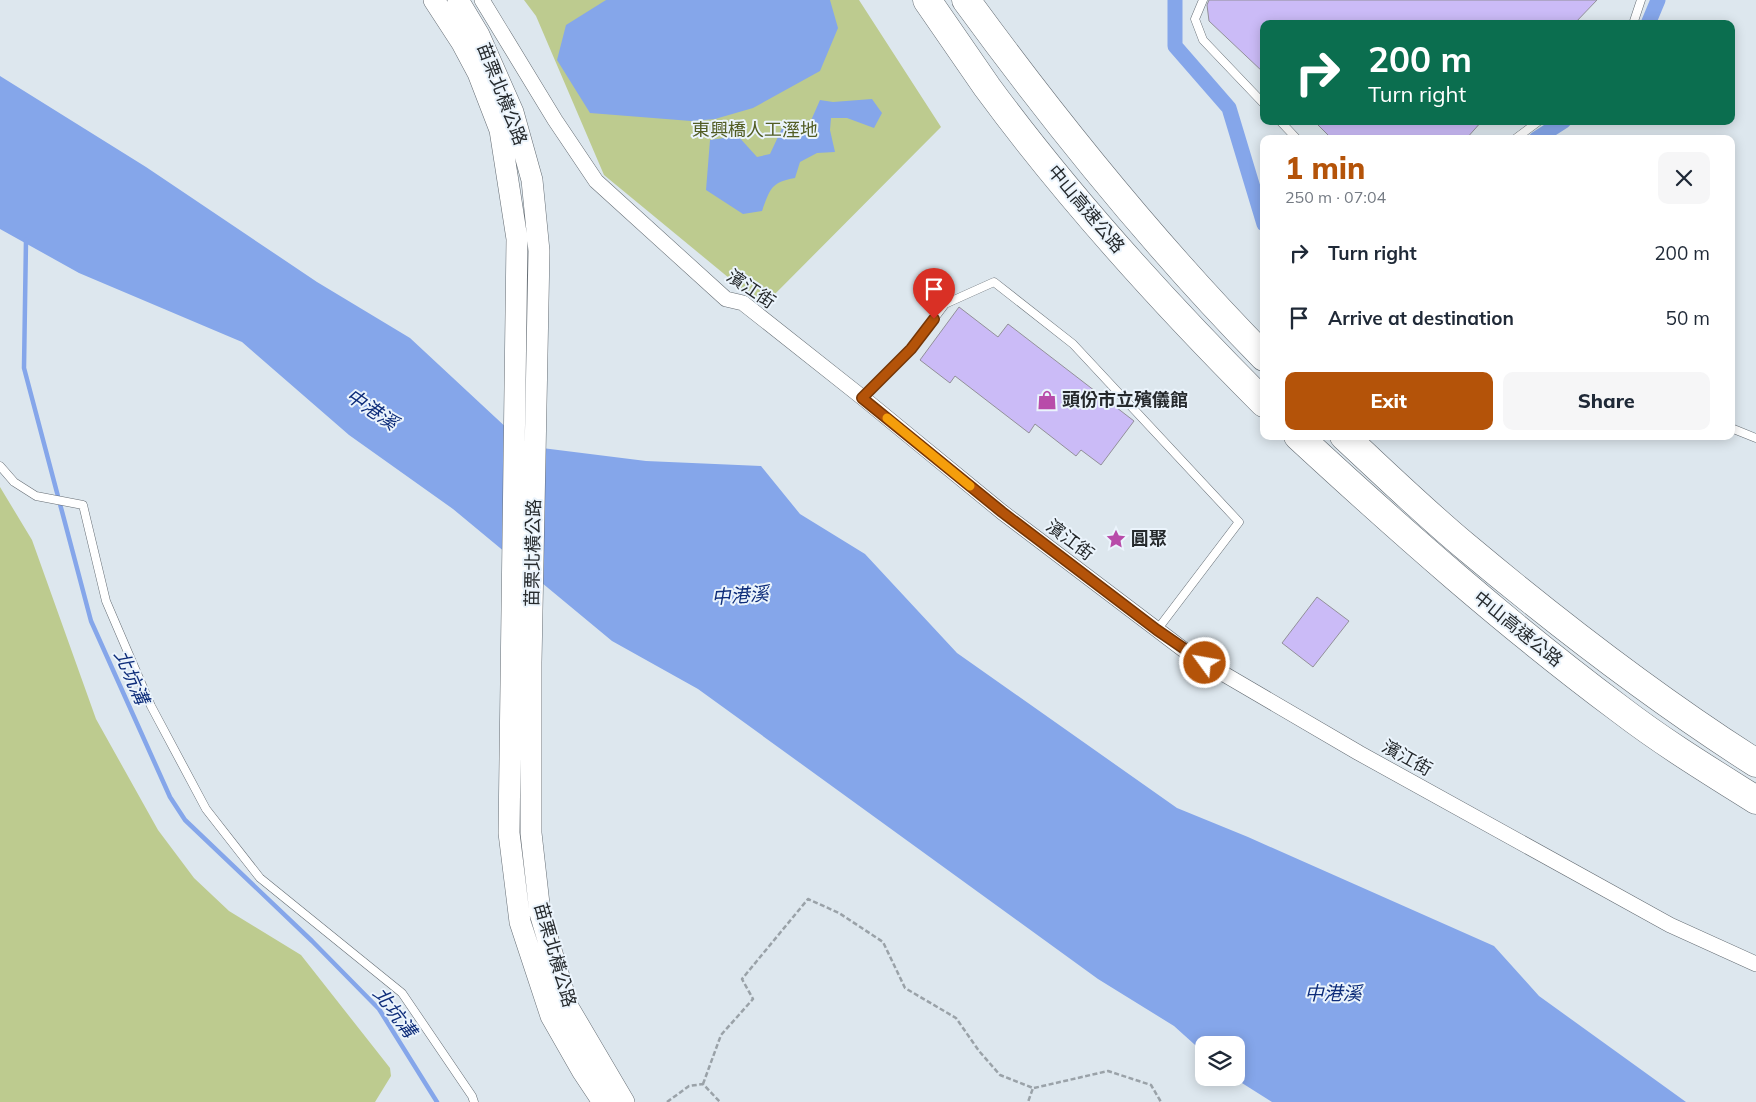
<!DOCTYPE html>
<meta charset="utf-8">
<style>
body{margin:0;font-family:Mulish,"Noto Sans TC",sans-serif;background:#f6f6f7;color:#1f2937;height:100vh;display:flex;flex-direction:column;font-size:19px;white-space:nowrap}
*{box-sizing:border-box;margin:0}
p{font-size:16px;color:#747a83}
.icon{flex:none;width:28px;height:28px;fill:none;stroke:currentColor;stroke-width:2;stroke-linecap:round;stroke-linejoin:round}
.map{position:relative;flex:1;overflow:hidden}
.drawer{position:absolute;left:1260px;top:135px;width:475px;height:305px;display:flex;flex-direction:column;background:#fff;border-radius:10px;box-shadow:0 2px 12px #0003}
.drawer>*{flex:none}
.top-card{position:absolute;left:1260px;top:20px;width:475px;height:105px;border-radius:10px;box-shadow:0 2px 12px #0003;background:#0b6e4f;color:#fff;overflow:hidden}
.tools{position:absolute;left:1195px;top:1036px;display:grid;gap:10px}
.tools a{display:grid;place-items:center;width:50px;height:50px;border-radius:10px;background:#fff;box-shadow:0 2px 12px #0003;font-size:25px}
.pin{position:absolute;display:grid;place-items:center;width:42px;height:42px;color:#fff;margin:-51px -21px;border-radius:50% 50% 50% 0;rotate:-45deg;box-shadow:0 0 5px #0007}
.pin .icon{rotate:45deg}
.me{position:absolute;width:55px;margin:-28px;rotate:302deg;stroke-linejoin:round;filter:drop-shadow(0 0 4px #0008)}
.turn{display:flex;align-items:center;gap:18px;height:105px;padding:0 25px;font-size:22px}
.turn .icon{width:65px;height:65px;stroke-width:2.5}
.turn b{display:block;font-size:35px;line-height:42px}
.round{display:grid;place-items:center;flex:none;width:52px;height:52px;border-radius:10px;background:#f6f6f7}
.overview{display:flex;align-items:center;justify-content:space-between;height:85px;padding:0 25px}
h1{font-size:30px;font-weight:800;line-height:38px;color:#b45309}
.button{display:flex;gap:10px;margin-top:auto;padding:10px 25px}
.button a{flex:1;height:58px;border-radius:10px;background:#b45309;color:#fff;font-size:20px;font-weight:800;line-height:58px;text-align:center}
.button a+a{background:#f6f6f7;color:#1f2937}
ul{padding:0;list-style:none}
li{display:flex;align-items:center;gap:15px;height:65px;padding:0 25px}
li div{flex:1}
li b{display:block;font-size:19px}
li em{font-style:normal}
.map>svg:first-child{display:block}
.green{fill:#bdcb8f}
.water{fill:#85a6ea}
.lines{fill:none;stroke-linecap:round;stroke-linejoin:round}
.stream{stroke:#85a6ea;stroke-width:4.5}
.canal{stroke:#85a6ea;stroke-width:15}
.building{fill:#cbbbf7;stroke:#929099}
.lane-casing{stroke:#656d74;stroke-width:9}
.street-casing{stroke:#656d74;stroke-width:16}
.secondary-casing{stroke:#656d74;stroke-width:22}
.highway-casing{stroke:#656d74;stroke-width:29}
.path{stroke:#9aa2a8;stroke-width:2.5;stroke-dasharray:5 2.5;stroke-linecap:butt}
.lane{stroke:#fff;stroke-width:8}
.street{stroke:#fff;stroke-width:15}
.secondary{stroke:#fff;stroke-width:21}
.highway{stroke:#fff;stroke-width:28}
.route-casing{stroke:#753606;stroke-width:12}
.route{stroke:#b45309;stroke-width:9}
.slow{stroke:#f59e0b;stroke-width:9}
.labels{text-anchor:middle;stroke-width:4;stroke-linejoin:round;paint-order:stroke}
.street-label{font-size:18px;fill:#25292c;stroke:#ebf4fc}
.park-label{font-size:18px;fill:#525d23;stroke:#ebf4fc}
.poi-label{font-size:18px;font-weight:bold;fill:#25292c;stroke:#ebf4fc;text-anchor:start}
.water-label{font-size:19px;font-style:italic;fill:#0e2d7a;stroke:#ebf4fc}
</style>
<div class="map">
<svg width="1756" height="1102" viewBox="0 0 1756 1102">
<rect width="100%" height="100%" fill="#dde7ee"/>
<path class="green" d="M524,0H859L941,127L763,306L604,175L536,16Z
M0,487L32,540L96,719L158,830L194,878L229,911L301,955L390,1068L391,1076L375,1102H0Z"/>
<path class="water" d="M606,0H830L838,28L820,71L753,108L715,119L691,121L590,113L557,60L566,25Z
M0,76L146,167L317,282L410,338L526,446L646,461L761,466L800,514L865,554L957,653L1177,808L1248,837L1494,946L1539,996L1686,1102H1272L1234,1078H1236V1045H1204V1053L1174,1026L1098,979L698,689L612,641L453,509L349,435L242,342L79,273L0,229Z
M872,99L882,113L874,128L847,118H831L830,130L835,152L817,153L800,162L795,178C771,182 770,189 762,211L743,214L706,190L710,140L738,136L757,157L770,154L783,126L809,125L820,100L833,102Z"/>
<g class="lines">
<path class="stream" d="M26,240L24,368L91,621L170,797L185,820L312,941L379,1009L437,1102"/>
<path class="canal" d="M1175,0V46L1229,108L1264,224
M1648,24L1658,0
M1536,139L1564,121"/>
</g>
<path class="building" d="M1209,0H1597L1574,24H1264V73L1209,21L1207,5Z
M1314,121H1482L1466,139H1332Z
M959,307L998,337L1008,324L1134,421L1101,465L1081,450L1076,456L1035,424L1029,433L955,376L950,383L920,360Z
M1317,597L1349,621L1313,667L1282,643Z"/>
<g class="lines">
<defs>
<path id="lane" d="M1203,0L1195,19L1203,40L1264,104
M1633,24L1641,0
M1280,121L1297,139
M1515,139L1539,121
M863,398L911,349L945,304L994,282L1073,344L1239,522L1157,630
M1731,428L1756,438
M0,466L14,482L36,496L83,505L106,601L151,706L206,809L260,878L402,993L472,1096L474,1102"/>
<path id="street" d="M482,0L555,120L596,181L726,299L743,303L863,398L1002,512L1188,653L1359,753L1670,925L1756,964"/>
<path id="secondary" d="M434,0L462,43L478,73L500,130L517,239L509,833L520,922L551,1016L583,1072L603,1102
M458,0L479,35L513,112L532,180L539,251L531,662V833L540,913L568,1007L624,1102"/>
<path id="highway" d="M927,0C947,29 967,58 987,87C1070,200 1165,304 1264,403
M966,0C1058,126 1154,245 1264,357
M1298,436C1402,532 1507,625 1621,710C1664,743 1710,771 1756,800
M1344,436C1384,473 1423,511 1465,546C1557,623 1654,698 1756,763"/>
</defs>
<use href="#lane" class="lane-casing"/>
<use href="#street" class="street-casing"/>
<use href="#secondary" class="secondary-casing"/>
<use href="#highway" class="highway-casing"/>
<path class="path" d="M703,1084L721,1035L753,999L742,979L808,899L839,913L883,942L905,988L956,1018L979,1051L1000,1075L1033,1088L1028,1102
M1034,1088L1108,1071L1151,1085L1161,1102
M667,1102L689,1086L703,1084L720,1102"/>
<use href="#lane" class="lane"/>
<use href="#street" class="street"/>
<use href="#secondary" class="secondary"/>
<use href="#highway" class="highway"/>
</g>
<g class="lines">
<defs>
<path id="route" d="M934,319L911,349L862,398L1002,512L1157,630L1205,663"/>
</defs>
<use href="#route" class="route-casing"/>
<use href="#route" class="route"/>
<path class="slow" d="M887,418L970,486"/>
</g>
<defs>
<symbol id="shop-bare" viewBox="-9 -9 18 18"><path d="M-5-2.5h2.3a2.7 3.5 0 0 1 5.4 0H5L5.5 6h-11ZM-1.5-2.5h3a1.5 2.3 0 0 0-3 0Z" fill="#b84ba9" stroke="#ebf4fc" stroke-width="2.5" paint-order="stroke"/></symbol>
<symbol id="sight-bare" viewBox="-9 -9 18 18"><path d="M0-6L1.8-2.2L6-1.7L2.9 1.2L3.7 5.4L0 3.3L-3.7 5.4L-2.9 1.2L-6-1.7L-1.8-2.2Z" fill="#b84ba9" stroke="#ebf4fc" stroke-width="2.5" paint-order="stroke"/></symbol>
</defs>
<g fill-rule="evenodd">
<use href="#shop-bare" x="1033" y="386" width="28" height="28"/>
<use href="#sight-bare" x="1102" y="525" width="28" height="28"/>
</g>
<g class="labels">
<g class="street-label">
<text transform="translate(502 94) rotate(69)" y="6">苗栗北橫公路</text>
<text transform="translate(1086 209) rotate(50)" y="6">中山高速公路</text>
<text transform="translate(751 289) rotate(34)" y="6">濱江街</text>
<text transform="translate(1070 540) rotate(37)" y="6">濱江街</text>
<text transform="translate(533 553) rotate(-89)" y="6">苗栗北橫公路</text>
<text transform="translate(1518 629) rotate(39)" y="6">中山高速公路</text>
<text transform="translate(1407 758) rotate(29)" y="6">濱江街</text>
<text transform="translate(555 955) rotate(74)" y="6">苗栗北橫公路</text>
</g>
<g class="park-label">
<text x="755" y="136">東興橋人工溼地</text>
</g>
<g class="poi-label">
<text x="1062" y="406">頭份市立殯儀館</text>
<text x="1131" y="545">圓聚</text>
</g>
<g class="water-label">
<text transform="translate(372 409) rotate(34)" y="7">中港溪</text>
<text transform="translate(740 595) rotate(-4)" y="7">中港溪</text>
<text transform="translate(132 677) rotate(66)" y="7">北坑溝</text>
<text x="1333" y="1000">中港溪</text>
<text transform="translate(395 1012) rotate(53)" y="7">北坑溝</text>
</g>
</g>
</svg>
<div class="tools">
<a><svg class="icon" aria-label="layers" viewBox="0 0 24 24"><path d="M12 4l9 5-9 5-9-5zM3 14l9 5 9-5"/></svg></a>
</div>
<div class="pin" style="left:934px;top:319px;background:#d93025"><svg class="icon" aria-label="arrive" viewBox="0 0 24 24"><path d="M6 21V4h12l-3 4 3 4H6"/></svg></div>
<svg class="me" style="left:1205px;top:663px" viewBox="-20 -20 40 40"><circle r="17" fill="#b45309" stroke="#fff" stroke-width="3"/><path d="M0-11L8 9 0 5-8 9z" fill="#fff"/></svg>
<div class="top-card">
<div class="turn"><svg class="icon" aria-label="right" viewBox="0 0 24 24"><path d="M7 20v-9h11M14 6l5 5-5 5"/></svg><div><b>200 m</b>Turn right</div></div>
</div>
<section class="drawer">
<div class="overview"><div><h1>1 min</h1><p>250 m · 07:04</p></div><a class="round"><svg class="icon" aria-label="close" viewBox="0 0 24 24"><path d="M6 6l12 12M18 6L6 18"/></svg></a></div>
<ul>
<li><svg class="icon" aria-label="right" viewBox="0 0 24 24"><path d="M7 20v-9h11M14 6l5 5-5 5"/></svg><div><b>Turn right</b></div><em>200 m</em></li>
<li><svg class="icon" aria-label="arrive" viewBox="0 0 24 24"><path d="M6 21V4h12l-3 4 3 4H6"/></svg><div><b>Arrive at destination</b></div><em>50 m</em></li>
</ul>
<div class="button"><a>Exit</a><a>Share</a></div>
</section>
</div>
